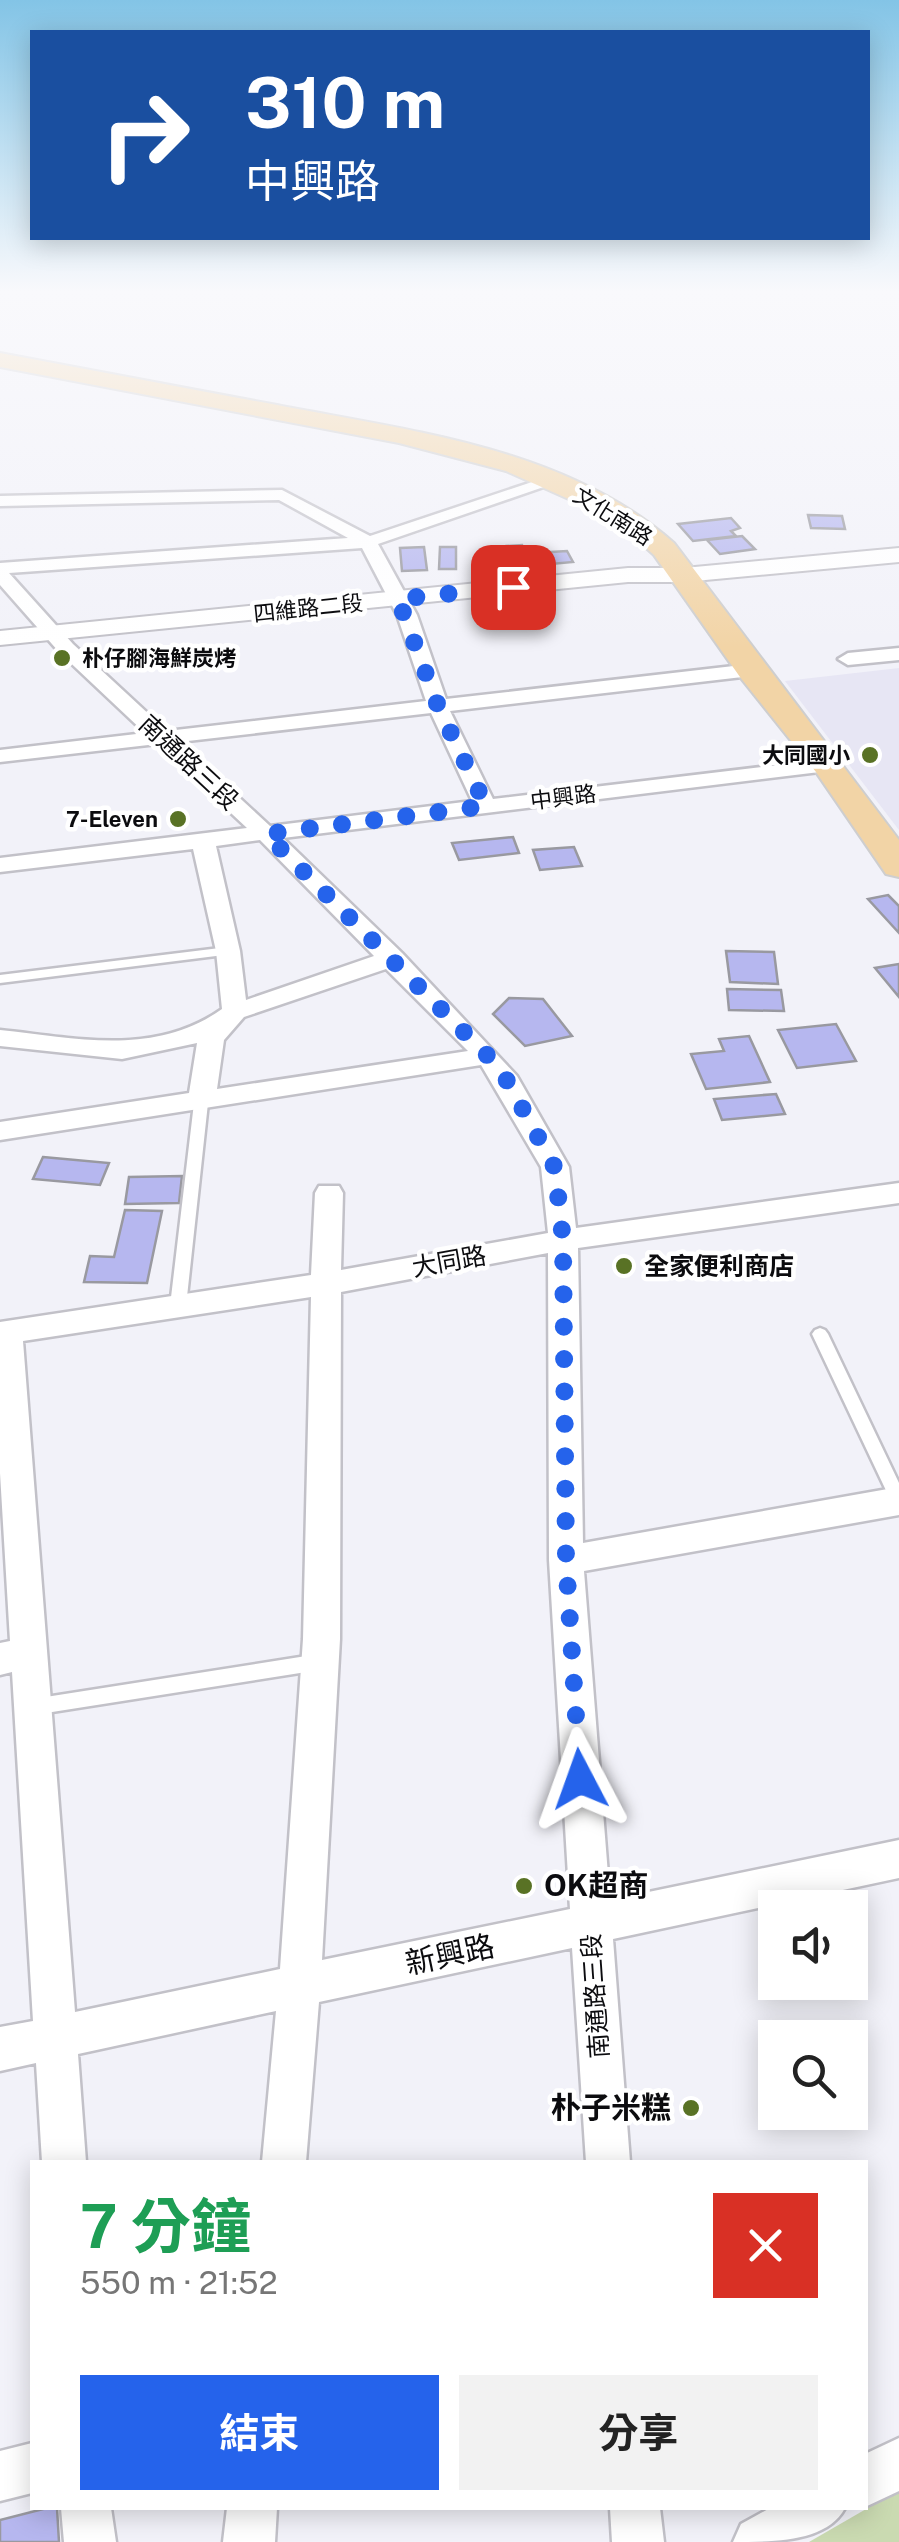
<!DOCTYPE html>
<html lang="zh-TW">
<meta charset="utf-8">
<style>
body{margin:0;font-family:"Public Sans","Noto Sans TC",sans-serif;background:#f2f2f2;color:#222;height:100vh;display:flex;flex-direction:column;font-size:38px;white-space:nowrap}
*{box-sizing:border-box;margin:0}
p{font-size:32px;color:#767676}
.icon{flex:none;width:55px;height:55px;fill:none;stroke:currentColor;stroke-width:2;stroke-linecap:round;stroke-linejoin:round}
.map{position:relative;flex:1;overflow:hidden}
.panel{position:absolute;left:30px;top:2160px;width:838px;height:350px;display:flex;flex-direction:column;background:#fff;border-radius:0px;box-shadow:0 5px 25px #0003}
.panel>*{flex:none}
.banner{position:absolute;left:30px;top:30px;width:840px;height:210px;border-radius:0px;box-shadow:0 5px 25px #0003;background:#1a4fa0;color:#fff;overflow:hidden}
.fabs{position:absolute;left:758px;top:1890px;display:grid;gap:20px}
.fabs a{display:grid;place-items:center;width:110px;height:110px;border-radius:0px;background:#fff;box-shadow:0 5px 25px #0003;font-size:50px}
.pin{position:absolute;display:grid;place-items:center;width:85px;height:85px;color:#fff;margin:-42px;border-radius:20px;box-shadow:0 5px 15px #0006}
.me{position:absolute;width:110px;margin:-55px;rotate:356deg;stroke-linejoin:round;filter:drop-shadow(0 0 8px #0008)}
.turn{display:flex;align-items:center;gap:35px;height:210px;padding:0 50px;font-size:45px}
.turn .icon{width:130px;height:130px;stroke-width:2.5}
.turn b{display:block;font-size:70px;line-height:85px}
.round{display:grid;place-items:center;flex:none;width:105px;height:105px;border-radius:0px;background:#f2f2f2}
.summary{display:flex;align-items:center;justify-content:space-between;height:170px;padding:0 50px}
h1{font-size:60px;font-weight:700;line-height:75px;color:#1e9e55}
.cta{display:flex;gap:20px;margin-top:auto;padding:20px 50px}
.cta a{flex:1;height:115px;border-radius:0px;background:#2563eb;color:#fff;font-size:40px;font-weight:700;line-height:115px;text-align:center}
.cta a+a{background:#f2f2f2;color:#222}
.map>svg:first-child{display:block}
.built{fill:#e7e6f4}
.green{fill:#cadab1}
.building{fill:#b6b7ef;stroke:#9999a0;stroke-width:2.5}
.lines{fill:none;stroke-linecap:round;stroke-linejoin:round}
.service-casing{stroke:#c2c1c8;stroke-width:5}
.minor-casing{stroke:#c2c1c8;stroke-width:5}
.tertiary-casing{stroke:#c2c1c8;stroke-width:4}
.primary-casing{stroke:#cececf;stroke-width:4}
.service{fill:#fff;fill-rule:evenodd}
.minor{fill:#fff;fill-rule:evenodd}
.tertiary{fill:#fff;fill-rule:evenodd}
.primary{fill:#f2d4a6;fill-rule:evenodd}
.route{stroke:#2563eb;stroke-width:18;stroke-dasharray:0 32.4}
.poi-dot{fill:#597225;stroke:#fff;stroke-width:4}
.labels{text-anchor:middle;stroke-width:9;stroke-linejoin:round;paint-order:stroke}
.far-street-label{font-size:22px;fill:#0c0c0f;stroke:#fff}
.far-poi-label{font-size:22px;font-weight:bold;fill:#0c0c0f;stroke:#fff;text-anchor:end}
.street-label{font-size:25px;fill:#0c0c0f;stroke:#fff}
.poi-label{font-size:25px;font-weight:bold;fill:#0c0c0f;stroke:#fff;text-anchor:start}
.near-poi-label{font-size:30px;font-weight:bold;fill:#0c0c0f;stroke:#fff;text-anchor:start}
.near-street-label{font-size:30px;fill:#0c0c0f;stroke:#fff}
</style>
<div class="map">
<svg width="899" height="2542" viewBox="0 0 899 2542">
<rect width="100%" height="100%" fill="#f2f2f9"/>
<path class="built" d="M899,668V830L785,681Z"/>
<path class="green" d="M899,2490V2542H809Z"/>
<path class="building" d="M808,515L842,516L845,529L811,528Z
M731,518L740,528L731,531L736,536L693,541L678,524Z
M742,536L755,549L720,554L707,540Z
M522,545L532,568L517,569L507,546Z
M424,547L427,570L402,571L400,548Z
M440,547H456V569H439Z
M567,551L573,562L540,565L534,553Z
M513,837L519,853L459,860L452,843Z
M574,847L582,866L540,870L533,850Z
M888,895L899,906V933L868,899Z
M726,951L774,952L778,984L730,982Z
M899,964V997L875,968Z
M727,989L781,990L784,1011L729,1010Z
M509,998L543,999L572,1036L525,1046L493,1014Z
M836,1024L856,1061L797,1068L778,1030Z
M749,1036L770,1082L706,1089L691,1054L724,1051L719,1039Z
M776,1094L785,1114L722,1120L714,1099Z
M43,1157L109,1163L100,1185L33,1179Z
M182,1176L179,1203L125,1204L129,1177Z
M125,1210L162,1211L147,1283L84,1282L90,1256L114,1257Z
M47,2508H57L59,2542H0V2520Z"/>
<g class="lines">
<defs>
<path id="service" d="M228,947L234,951L232,954L0,983V975Z
M201,1099L208,1103L186,1306L178,1312L170,1306L194,1103Z
M820,1328L825,1330L828,1334L899,1483V1508L893,1506L891,1501L812,1334L815,1330Z
M319,1654L325,1656L328,1662L325,1668L319,1670L33,1715L26,1713L24,1707L26,1701L33,1699Z"/>
<path id="minor" d="M547,477L561,481L378,544L417,615L446,699L751,664L761,670L751,676L450,711L493,799L828,759L836,760L839,765L836,770L283,838L402,953L517,1076L569,1167L576,1228L899,1183V1203L578,1248L583,1543L899,1487V1515L584,1571L610,1900L899,1840V1878L613,1939L630,2162H586L572,1948L319,2002L306,2162H262L276,2011L78,2054L86,2162H42L36,2063L0,2071V2027L33,2021L12,1672L0,1675V1643L10,1641L0,1473V1322L311,1275L315,1193L319,1186H339L343,1193L341,1270L548,1233L541,1167L481,1065L0,1140V1122L189,1093L197,1043L122,1059L0,1046V1030C77,1038 154,1057 222,1009L216,951L193,849L0,872V858L247,828L157,744L0,762V750L145,733L59,652L0,585V563L348,538L279,500L0,506V496L282,490L370,536ZM362,548L397,615L426,701L167,731L73,644L9,573ZM431,713L472,801L270,826L179,742ZM260,840L374,956L246,1000L240,951L216,846ZM386,969L468,1051L217,1089L224,1040L244,1017ZM548,1253L549,1560L570,1909L322,1960L340,1639L341,1292ZM311,1297L303,1639L280,1969L75,2012L23,1341Z
M899,648V660L848,665L838,659L848,653Z
M899,2438V2491L865,2507V2454Z
M32,2443V2493L0,2501V2451Z
M61,2508H111L116,2542H64Z
M227,2508H277L275,2542H223Z
M610,2508H660L664,2542H612Z
M770,2508H845C827,2542 774,2542 733,2542L741,2524Z"/>
<path id="tertiary" d="M899,548V562L684,582H628L0,645V631L628,568H684Z"/>
<path id="primary" d="M0,353C92,370 184,388 277,405C411,431 567,448 674,543L899,840V877L886,874L816,772L740,677L654,555L634,537L582,505L506,471L399,443L0,367Z"/>
</defs>
<use href="#service" class="service-casing"/>
<use href="#minor" class="minor-casing"/>
<use href="#tertiary" class="tertiary-casing"/>
<use href="#primary" class="primary-casing"/>
<use href="#service" class="service"/>
<use href="#minor" class="minor"/>
<use href="#tertiary" class="tertiary"/>
<use href="#primary" class="primary"/>
</g>
<linearGradient id="sky" x2="0" y2="1"><stop stop-color="#83c4e6"/><stop offset="0.45" stop-color="#f9f9fc"/><stop offset="1" stop-color="#f9f9fc" stop-opacity="0"/></linearGradient>
<rect width="899" height="648" fill="url(#sky)"/>
<g class="lines">
<path class="route" d="M513,587L398,599L438,706L486,806L266,834L488,1056L508,1082L555,1168L563,1240L566,1560L580,1779"/>
</g>
<g class="poi-dot">
<circle cx="62" cy="658" r="10"/>
<circle cx="870" cy="755" r="10"/>
<circle cx="178" cy="819" r="10"/>
<circle cx="624" cy="1266" r="10"/>
<circle cx="524" cy="1886" r="10"/>
<circle cx="691" cy="2108" r="10"/>
</g>
<g class="labels">
<g class="far-street-label">
<text transform="translate(613 516) rotate(32)" y="8">文化南路</text>
<text transform="translate(308 608) rotate(-6)" y="8">四維路二段</text>
<text transform="translate(563 797) rotate(-7)" y="8">中興路</text>
</g>
<g class="far-poi-label">
<text x="82" y="666" text-anchor="start">朴仔腳海鮮炭烤</text>
<text x="850" y="763">大同國小</text>
<text x="158" y="827">7-Eleven</text>
</g>
<g class="street-label">
<text transform="translate(189 762) rotate(43)" y="9">南通路三段</text>
<text transform="translate(449 1261) rotate(-10)" y="9">大同路</text>
<text transform="translate(595 1996) rotate(-94)" y="9">南通路三段</text>
</g>
<g class="poi-label">
<text x="644" y="1275">全家便利商店</text>
</g>
<g class="near-poi-label">
<text x="544" y="1896">OK超商</text>
<text x="671" y="2118" text-anchor="end">朴子米糕</text>
</g>
<g class="near-street-label">
<text transform="translate(450 1955) rotate(-12)" y="10">新興路</text>
</g>
</g>
</svg>
<div class="fabs">
<a><svg class="icon" aria-label="sound" viewBox="0 0 24 24"><path d="M4 9h4l5-4v14l-5-4H4zM17 9q2 3 0 6"/></svg></a>
<a><svg class="icon" aria-label="search" viewBox="0 0 24 24"><circle cx="10" cy="10" r="6"/><path d="M15 15l6 6"/></svg></a>
</div>
<div class="pin" style="left:513px;top:587px;background:#d93025"><svg class="icon" aria-label="arrive" viewBox="0 0 24 24"><path d="M6 21V4h12l-3 4 3 4H6"/></svg></div>
<svg class="me" style="left:580px;top:1779px" viewBox="-20 -20 40 40"><path d="M0-17L14 15 0 8-14 15z" fill="#2563eb" stroke="#fff" stroke-width="4"/></svg>
<div class="banner">
<div class="turn"><svg class="icon" aria-label="right" viewBox="0 0 24 24"><path d="M7 20v-9h11M14 6l5 5-5 5"/></svg><div><b>310 m</b>中興路</div></div>
</div>
<section class="panel">
<div class="summary"><div><h1>7 分鐘</h1><p>550 m · 21:52</p></div><a class="round" style="background:#d93025;color:#fff"><svg class="icon" aria-label="close" viewBox="0 0 24 24"><path d="M6 6l12 12M18 6L6 18"/></svg></a></div>
<div class="cta"><a>結束</a><a>分享</a></div>
</section>
</div>
